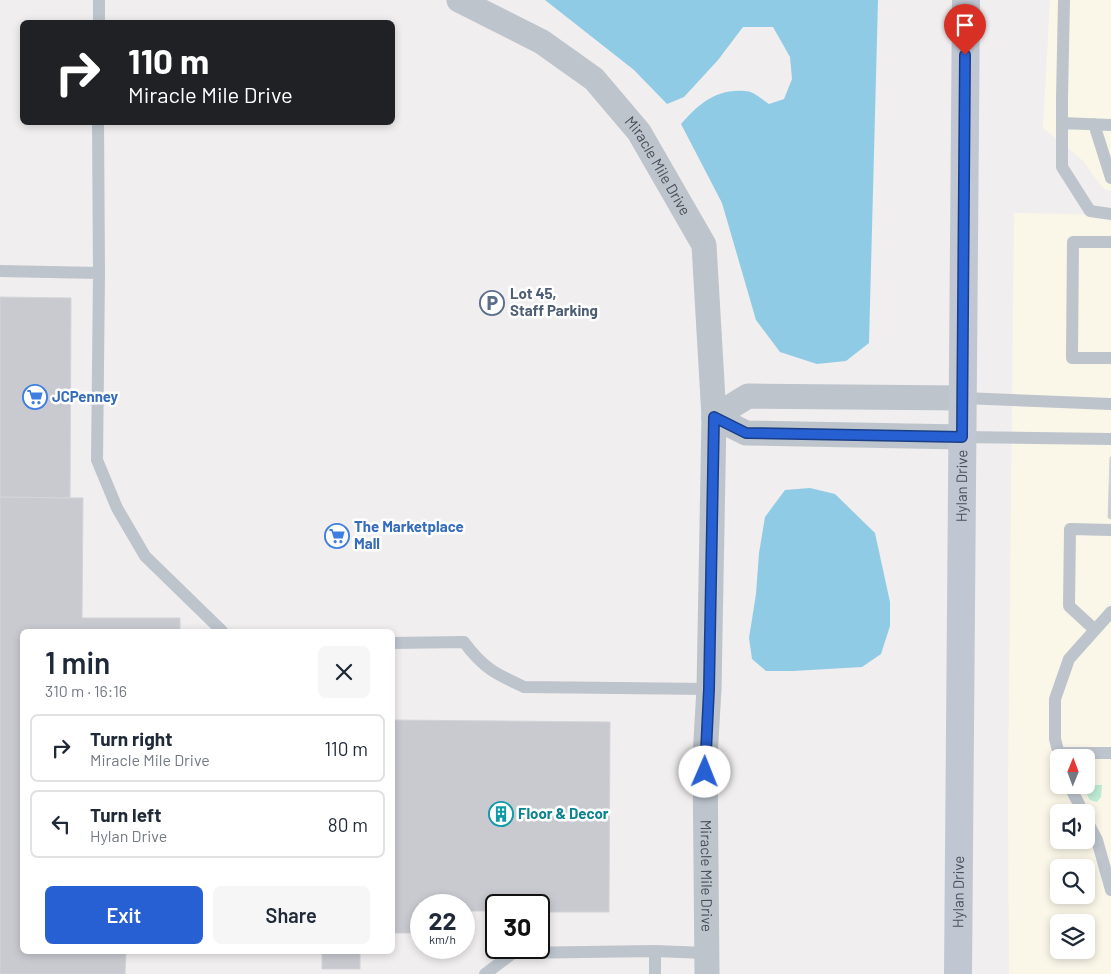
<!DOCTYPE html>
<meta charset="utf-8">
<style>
body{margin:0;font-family:Barlow,sans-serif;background:#f6f6f7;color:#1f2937;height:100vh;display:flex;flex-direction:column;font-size:19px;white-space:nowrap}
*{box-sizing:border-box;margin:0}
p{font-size:16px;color:#747a83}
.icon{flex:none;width:28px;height:28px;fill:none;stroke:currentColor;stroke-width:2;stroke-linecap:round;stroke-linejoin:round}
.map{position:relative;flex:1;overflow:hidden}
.side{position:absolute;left:20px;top:629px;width:375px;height:325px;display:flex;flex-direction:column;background:#fff;border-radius:8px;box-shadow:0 2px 8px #0003}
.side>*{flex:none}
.top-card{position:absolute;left:20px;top:20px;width:375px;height:105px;border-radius:8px;box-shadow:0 2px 8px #0003;background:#202124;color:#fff;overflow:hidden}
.needle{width:32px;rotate:1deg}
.fabs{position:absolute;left:1050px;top:749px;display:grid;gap:10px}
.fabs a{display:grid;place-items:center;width:45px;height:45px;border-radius:8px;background:#fff;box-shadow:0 2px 8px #0003;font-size:25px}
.speed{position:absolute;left:410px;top:894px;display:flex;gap:10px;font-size:25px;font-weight:700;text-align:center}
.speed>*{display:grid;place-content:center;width:65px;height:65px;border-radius:50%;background:#fff;box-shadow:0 2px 8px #0003;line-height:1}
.speed small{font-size:12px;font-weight:400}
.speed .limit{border:2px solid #111;border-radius:8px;background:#fff;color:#111}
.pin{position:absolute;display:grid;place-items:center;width:42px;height:42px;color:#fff;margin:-51px -21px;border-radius:50% 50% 50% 0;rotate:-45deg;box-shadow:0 0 5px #0007}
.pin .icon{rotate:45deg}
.me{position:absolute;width:55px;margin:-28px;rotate:1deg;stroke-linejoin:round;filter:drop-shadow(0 0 4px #0008)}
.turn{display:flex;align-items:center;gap:18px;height:105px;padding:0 25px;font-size:22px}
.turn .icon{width:65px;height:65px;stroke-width:2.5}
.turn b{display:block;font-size:35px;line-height:42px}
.round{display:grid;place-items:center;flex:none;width:52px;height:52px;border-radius:8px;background:#f6f6f7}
.overview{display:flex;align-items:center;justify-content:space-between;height:85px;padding:0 25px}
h1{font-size:30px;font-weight:600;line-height:38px}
.primary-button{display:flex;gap:10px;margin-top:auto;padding:10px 25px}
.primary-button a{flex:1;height:58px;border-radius:8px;background:#2760d2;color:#fff;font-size:20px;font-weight:600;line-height:58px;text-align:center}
.primary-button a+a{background:#f6f6f7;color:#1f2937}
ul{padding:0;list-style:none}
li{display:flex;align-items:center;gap:15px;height:68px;margin:0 10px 8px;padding:0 15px;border:2px solid #e0e1e3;border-radius:8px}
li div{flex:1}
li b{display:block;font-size:19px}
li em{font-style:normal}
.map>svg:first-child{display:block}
.commercial{fill:#faf7e8;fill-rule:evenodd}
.green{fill:#bfebd5}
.water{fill:#90cbe5}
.building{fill:#c9cad0;stroke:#d2d4d9}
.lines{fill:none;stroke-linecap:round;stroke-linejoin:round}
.lane{stroke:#bdc4cc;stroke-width:12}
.street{stroke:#bdc4cc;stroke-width:25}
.secondary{stroke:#c0c7d3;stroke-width:28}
.route-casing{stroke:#193e88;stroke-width:12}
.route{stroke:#2760d2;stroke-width:9}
.labels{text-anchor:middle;stroke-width:5;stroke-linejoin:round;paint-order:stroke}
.street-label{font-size:15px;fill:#484f5a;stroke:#fff}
.service-label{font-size:15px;font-weight:bold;fill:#4e5e75;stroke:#fff;text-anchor:start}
.shop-label{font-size:15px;font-weight:bold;fill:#366cbe;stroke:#fff;text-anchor:start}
.culture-label{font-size:15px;font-weight:bold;fill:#0d838f;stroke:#fff;text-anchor:start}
</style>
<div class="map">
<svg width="1111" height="974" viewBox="0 0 1111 974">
<rect width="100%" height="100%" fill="#f0eeee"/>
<path class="commercial" d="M1050,0H1111V191L1103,188L1082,160L1043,128Z
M1014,213L1111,215V974H1009L1008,790ZM1059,758H1086V785H1059ZM1059,812H1086V840H1059ZM1059,868H1086V895H1059ZM1059,922H1086V950H1059Z"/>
<path class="green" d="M1086,766L1093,767V785H1102L1101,797L1097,802L1090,800L1082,785H1086Z"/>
<path class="water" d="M545,0H878L869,343L846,361L817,364L780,352L756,320L722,203L681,124C698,104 717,88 745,91C753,91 763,100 769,104L784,99L792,79L790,57L773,27H743L718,60L684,97L667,104L634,70Z
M810,488L835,494L875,533L890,602V626L881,654L862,667L793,671H766L752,659L749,638L756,594L759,553L765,517L785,490Z"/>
<path class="building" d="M0,297L71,298L70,498L0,497Z
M1110,457H1111V519L1108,518Z
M0,497L83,498L82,618H180V631H22V951H268V953L126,952L125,974H0Z
M392,720L610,722L609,912H539V905H496V911H464V905H421V933H392Z
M322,951H360V969H322Z"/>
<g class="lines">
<path class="lane" d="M1064,0L1062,98V167L1090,211L1111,214
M99,22V0
M98,122L99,273L97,460L117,508L145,556L222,631
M1062,123L1111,125
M1094,124L1111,178
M1111,242H1073L1072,358H1111
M0,271L99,273
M963,398L1111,404
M962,437L1111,439
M1094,629L1069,606L1070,529L1111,530
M392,643L464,642C483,668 496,674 524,687L709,689
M1059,753H1111
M1060,758L1055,739V699L1069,659L1111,612
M1069,785L1083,812
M1086,819L1097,840L1111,890
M485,974L513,953L655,951L706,953
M655,974V951"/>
<g class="street">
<path id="s1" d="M459,0L542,42L594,79L639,132L704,245L714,417L709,689L705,757L707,974"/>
<path d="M714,417L748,396L963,398"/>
<path d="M714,417L746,433L962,437"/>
</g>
<path class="secondary" id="s2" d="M958,974L966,0"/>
</g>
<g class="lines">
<defs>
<path id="route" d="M705,772L709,689L714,417L746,433L962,437L965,55"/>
</defs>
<use href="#route" class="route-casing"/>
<use href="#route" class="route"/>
</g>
<defs>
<symbol id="parking-ring" viewBox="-11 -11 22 22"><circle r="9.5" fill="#fff" stroke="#5c6f8a" stroke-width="1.5"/><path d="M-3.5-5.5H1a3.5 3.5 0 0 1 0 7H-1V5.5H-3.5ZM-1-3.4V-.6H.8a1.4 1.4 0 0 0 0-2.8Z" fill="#5c6f8a"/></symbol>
<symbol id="supermarket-ring" viewBox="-11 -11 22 22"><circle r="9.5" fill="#fff" stroke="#3f7fe0" stroke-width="1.5"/><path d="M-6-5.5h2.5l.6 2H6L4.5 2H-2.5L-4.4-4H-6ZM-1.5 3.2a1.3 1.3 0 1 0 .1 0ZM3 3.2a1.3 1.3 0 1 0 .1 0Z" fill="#3f7fe0"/></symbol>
<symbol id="building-ring" viewBox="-11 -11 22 22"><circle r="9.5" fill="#fff" stroke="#0f9aa8" stroke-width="1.5"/><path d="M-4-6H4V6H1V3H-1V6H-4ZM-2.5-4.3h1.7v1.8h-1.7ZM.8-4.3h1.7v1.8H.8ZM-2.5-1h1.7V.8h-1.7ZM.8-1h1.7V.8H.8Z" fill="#0f9aa8"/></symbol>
</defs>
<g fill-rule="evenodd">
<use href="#parking-ring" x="478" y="289" width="28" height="28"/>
<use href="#supermarket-ring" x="21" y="383" width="28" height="28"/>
<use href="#supermarket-ring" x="323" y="522" width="28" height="28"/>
<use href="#building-ring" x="487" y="800" width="28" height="28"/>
</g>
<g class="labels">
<g class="street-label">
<text dy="5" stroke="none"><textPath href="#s1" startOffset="265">Miracle Mile Drive</textPath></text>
<text dy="5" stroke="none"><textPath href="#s2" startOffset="488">Hylan Drive</textPath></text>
<text dy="5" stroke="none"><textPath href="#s1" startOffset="988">Miracle Mile Drive</textPath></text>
<text dy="5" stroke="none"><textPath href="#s2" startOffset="82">Hylan Drive</textPath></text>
</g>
<g class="service-label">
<text x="510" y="299">Lot 45,<tspan x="510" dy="17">Staff Parking</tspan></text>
</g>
<g class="shop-label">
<text x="52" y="402">JCPenney</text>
<text x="354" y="532">The Marketplace<tspan x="354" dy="17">Mall</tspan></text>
</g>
<g class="culture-label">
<text x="518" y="819">Floor &amp; Decor</text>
</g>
</g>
</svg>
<div class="fabs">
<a><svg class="needle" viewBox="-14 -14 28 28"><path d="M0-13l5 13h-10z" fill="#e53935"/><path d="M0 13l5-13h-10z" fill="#747a83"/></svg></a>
<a><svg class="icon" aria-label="sound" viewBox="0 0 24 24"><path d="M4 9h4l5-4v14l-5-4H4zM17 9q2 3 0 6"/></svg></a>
<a><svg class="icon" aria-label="search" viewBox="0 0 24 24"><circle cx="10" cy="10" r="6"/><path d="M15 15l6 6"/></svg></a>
<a><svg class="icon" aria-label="layers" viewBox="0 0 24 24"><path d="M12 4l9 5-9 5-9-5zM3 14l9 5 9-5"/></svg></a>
</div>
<div class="speed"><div>22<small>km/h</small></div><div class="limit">30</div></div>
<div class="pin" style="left:965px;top:55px;background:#d93025"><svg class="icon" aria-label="arrive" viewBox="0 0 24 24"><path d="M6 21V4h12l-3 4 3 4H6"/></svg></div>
<svg class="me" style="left:705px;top:772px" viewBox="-20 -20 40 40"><circle r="19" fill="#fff"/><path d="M0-13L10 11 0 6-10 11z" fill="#2760d2"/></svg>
<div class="top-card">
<div class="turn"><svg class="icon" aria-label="right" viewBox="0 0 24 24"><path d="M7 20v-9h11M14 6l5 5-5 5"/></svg><div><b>110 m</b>Miracle Mile Drive</div></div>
</div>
<section class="side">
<div class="overview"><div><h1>1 min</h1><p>310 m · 16:16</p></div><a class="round"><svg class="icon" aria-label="close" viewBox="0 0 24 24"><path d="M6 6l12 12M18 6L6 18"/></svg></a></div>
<ul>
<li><svg class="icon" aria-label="right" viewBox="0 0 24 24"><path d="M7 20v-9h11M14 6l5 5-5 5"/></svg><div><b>Turn right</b><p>Miracle Mile Drive</p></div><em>110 m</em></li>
<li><svg class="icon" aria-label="left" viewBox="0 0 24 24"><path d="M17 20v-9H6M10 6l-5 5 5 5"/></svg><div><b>Turn left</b><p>Hylan Drive</p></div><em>80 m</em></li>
</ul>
<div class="primary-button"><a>Exit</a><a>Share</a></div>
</section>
</div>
